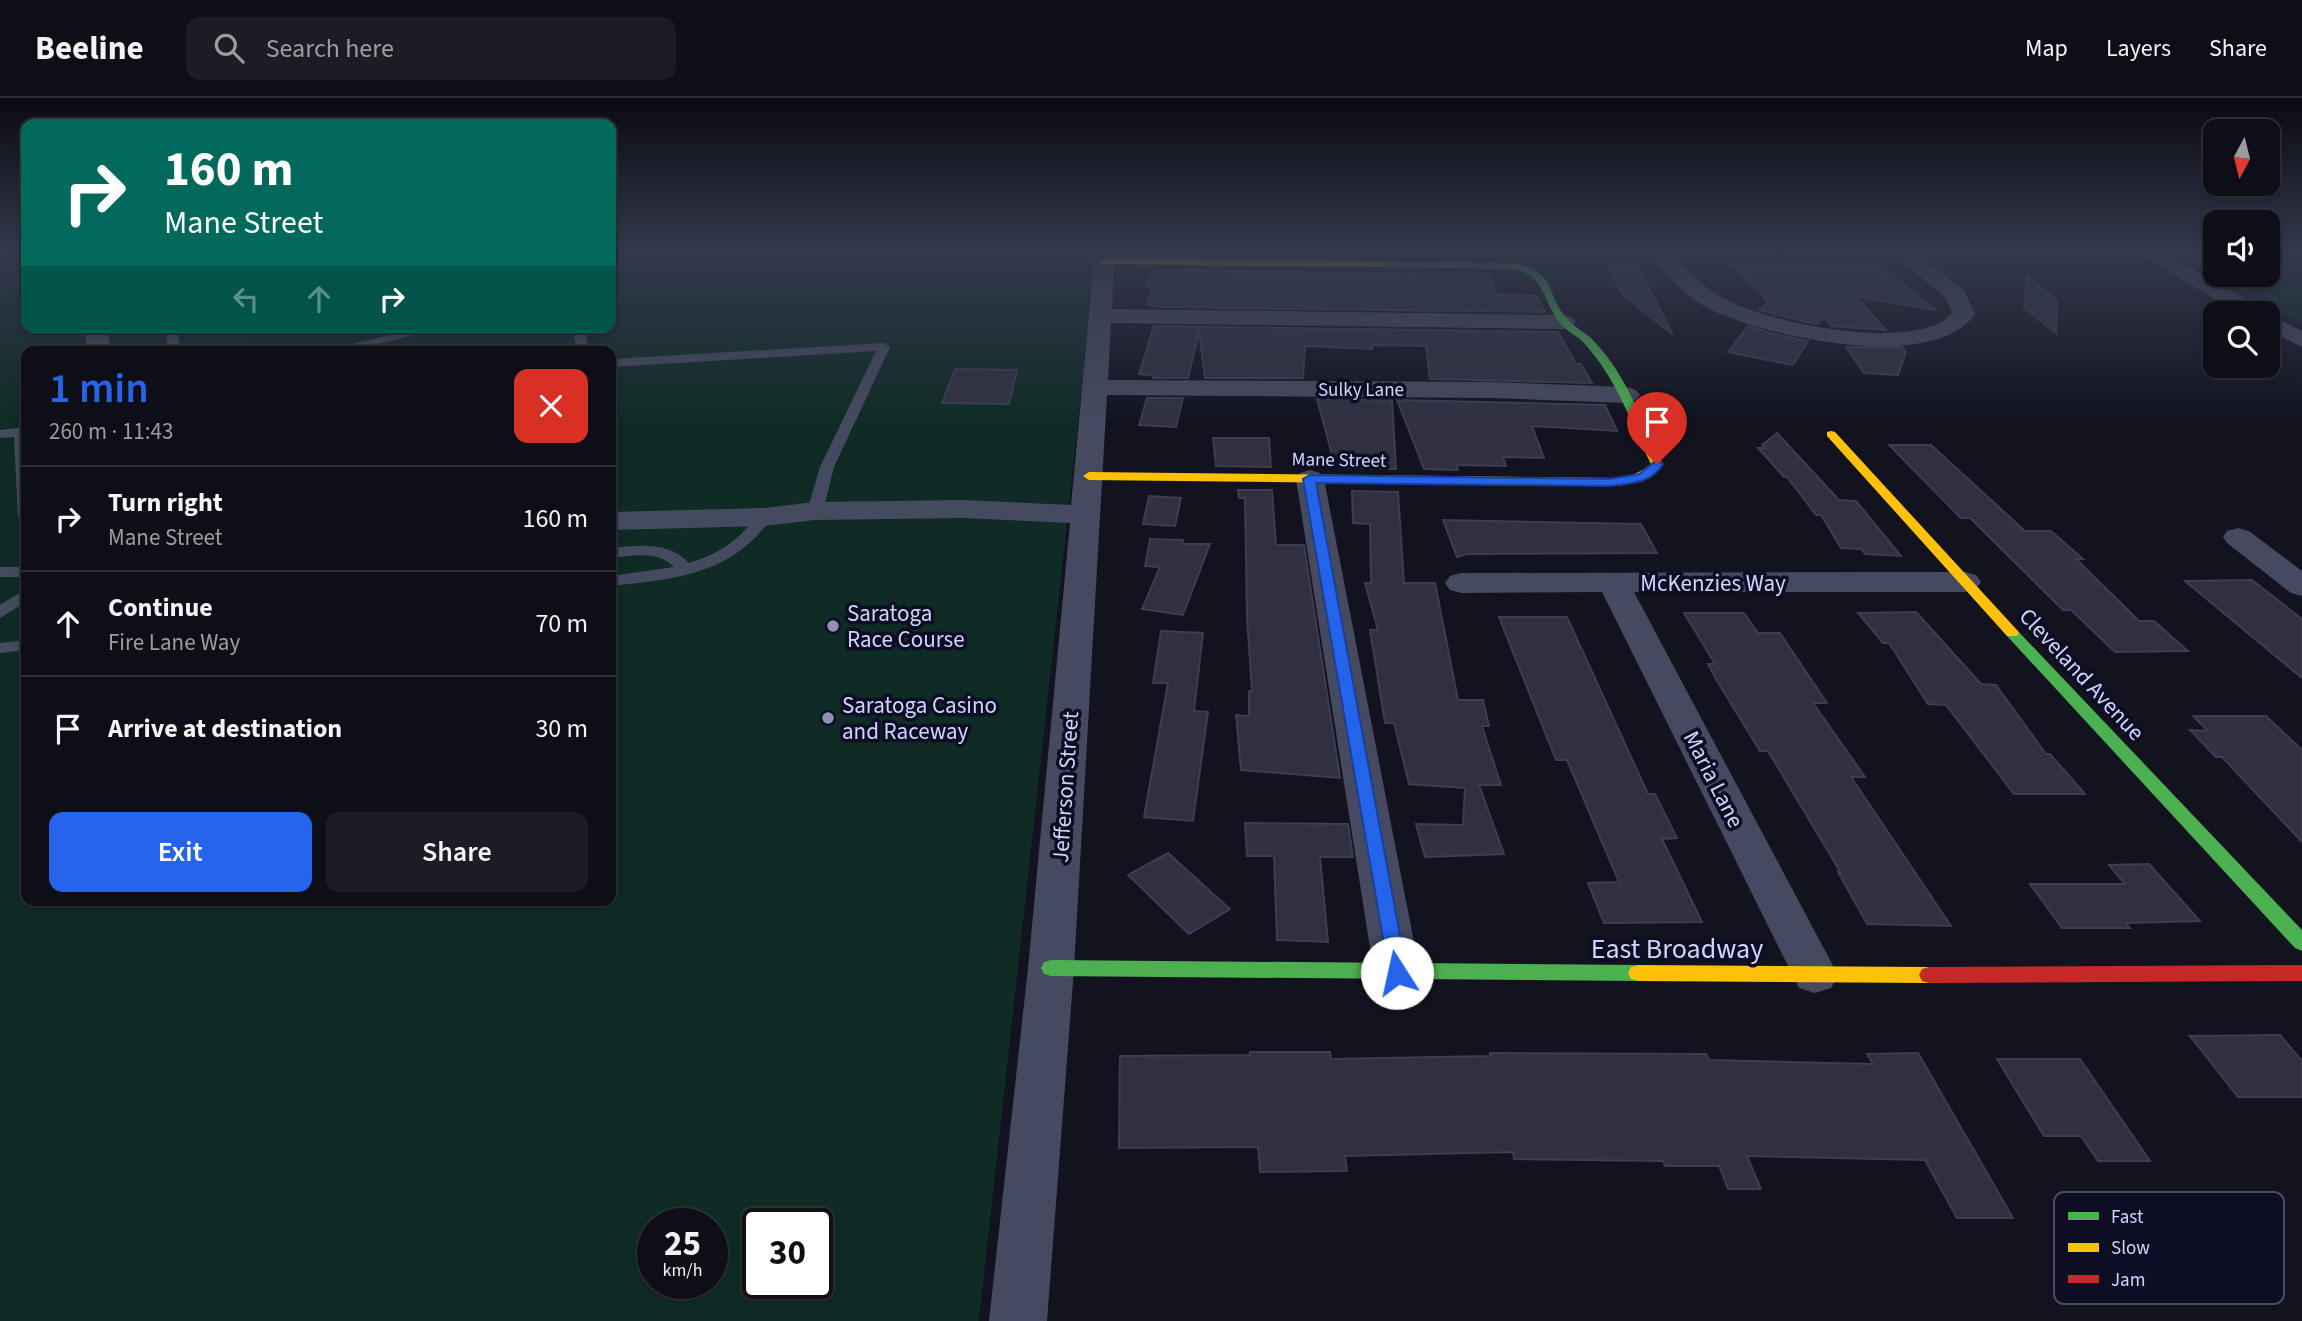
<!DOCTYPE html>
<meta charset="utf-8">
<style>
body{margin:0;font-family:"Source Sans 3",sans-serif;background:#1c1c24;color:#f1f3f6;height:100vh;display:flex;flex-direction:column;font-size:26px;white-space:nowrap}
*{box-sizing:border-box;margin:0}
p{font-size:23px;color:#9b9ca1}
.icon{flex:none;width:38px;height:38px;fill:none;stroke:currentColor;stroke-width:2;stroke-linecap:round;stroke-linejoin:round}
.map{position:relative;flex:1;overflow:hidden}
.details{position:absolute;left:21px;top:248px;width:595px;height:560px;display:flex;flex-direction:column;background:#0e0e17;border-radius:14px;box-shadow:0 4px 10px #0003,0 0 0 2px #2e2e36}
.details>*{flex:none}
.banner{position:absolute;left:21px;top:21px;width:595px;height:214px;border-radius:14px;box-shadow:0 4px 10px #0003,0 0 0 2px #2e2e36;background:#00695c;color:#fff;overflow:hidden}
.needle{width:46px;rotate:187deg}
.controls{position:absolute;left:2203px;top:21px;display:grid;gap:14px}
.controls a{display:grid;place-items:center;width:77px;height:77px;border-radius:14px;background:#0e0e17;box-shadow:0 4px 10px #0003,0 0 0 2px #2e2e36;font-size:35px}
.speed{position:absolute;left:637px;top:1110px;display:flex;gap:14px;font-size:35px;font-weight:700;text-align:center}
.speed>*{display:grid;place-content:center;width:91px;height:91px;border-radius:50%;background:#0e0e17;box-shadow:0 4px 10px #0003,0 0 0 2px #2e2e36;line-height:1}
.speed small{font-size:18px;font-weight:400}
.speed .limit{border:4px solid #111;border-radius:10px;background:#fff;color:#111}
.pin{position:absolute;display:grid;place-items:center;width:60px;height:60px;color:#fff;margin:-72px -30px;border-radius:50% 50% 50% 0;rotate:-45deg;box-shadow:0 0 7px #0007}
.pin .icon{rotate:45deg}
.me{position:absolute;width:77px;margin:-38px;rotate:350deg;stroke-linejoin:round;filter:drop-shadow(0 0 5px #0008)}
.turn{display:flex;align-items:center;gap:24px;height:147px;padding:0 28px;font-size:32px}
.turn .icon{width:91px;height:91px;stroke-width:2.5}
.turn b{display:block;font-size:49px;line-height:60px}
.lanes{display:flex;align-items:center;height:66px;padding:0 28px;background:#0003;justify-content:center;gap:35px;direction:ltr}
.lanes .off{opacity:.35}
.round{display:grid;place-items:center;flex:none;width:74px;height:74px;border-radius:14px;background:#1c1c24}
.summary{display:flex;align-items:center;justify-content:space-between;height:119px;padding:0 28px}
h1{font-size:42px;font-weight:600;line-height:52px;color:#2563eb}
.primary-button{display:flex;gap:14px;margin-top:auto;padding:14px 28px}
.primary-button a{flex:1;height:80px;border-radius:14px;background:#2563eb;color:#fff;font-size:28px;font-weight:600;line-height:80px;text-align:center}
.primary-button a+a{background:#1c1c24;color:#f1f3f6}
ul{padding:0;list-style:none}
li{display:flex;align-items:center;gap:21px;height:105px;padding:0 28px;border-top:2px solid #2e2e36}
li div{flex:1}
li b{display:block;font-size:26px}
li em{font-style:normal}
header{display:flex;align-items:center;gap:42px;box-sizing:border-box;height:98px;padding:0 35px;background:#0e0e17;border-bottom:2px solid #2e2e36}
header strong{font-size:33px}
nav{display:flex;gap:38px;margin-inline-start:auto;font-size:24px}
.search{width:490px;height:63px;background:#1c1c24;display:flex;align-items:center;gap:18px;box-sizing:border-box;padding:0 24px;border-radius:14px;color:#9b9ca1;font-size:26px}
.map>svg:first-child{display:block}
.green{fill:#0f2b25;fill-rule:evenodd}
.building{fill:#303041;stroke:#3c3d53;stroke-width:2}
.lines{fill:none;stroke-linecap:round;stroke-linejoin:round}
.lane{fill:#464a60;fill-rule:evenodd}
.street{fill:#464a60;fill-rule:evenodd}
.fast{fill:#4caf50;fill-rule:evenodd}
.slow{fill:#ffc107;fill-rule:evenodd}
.jam{fill:#c62828;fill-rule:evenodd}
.route{fill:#2563eb;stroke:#184099;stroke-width:2}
.poi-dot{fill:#8e91b1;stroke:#0d0e24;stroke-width:2.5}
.labels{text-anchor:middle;stroke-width:7;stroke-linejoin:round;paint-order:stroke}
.far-street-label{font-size:19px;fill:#d0d5ff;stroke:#0d0e24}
.street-label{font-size:23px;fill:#d0d5ff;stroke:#0d0e24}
.poi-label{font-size:23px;fill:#d0d5ff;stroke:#0d0e24;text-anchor:start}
.near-street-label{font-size:28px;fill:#d0d5ff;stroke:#0d0e24}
.key{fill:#0d0e24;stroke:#484a66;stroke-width:2}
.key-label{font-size:19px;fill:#d0d5ff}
</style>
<header>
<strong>Beeline</strong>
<div class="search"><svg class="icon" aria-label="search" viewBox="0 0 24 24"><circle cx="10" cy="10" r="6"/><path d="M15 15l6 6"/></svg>Search here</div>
<nav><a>Map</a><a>Layers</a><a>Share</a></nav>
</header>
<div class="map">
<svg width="2302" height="1223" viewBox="0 0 2302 1223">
<rect width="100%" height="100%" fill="#12131f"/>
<path class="green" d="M0,154H26V229H611V154H1097L979,1223H0ZM26,254H611V803H26ZM653,1125H712V1185H653ZM758,1125H817V1185H758Z
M2172,154H2215L2216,177H2268V154H2302V225Z"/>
<path class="building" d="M1158,154H1485L1486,158L1157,156Z
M1607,164L1636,165L1673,237L1622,196Z
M1731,167H1879L1935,212L1855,198L1886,232L1831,228L1824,218L1818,226L1801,223L1760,212L1768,203Z
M1152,172L1490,177L1495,196L1536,198L1545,214L1160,209L1147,207L1153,189H1146Z
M2027,178L2057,203L2056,235L2024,210Z
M1154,228L1558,234L1576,266H1581L1592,285L1430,281L1426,248L1372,247V251L1305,248L1303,280H1205L1199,233L1188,280H1153V277L1139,276Z
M1748,228L1770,235L1808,243L1793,267L1728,254Z
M1846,249H1902L1906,254L1898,277L1864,275Z
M955,271L1017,272L1009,306L942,305Z
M1147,300H1183L1176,329L1139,327Z
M1317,301L1392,302L1396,371L1340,370V365L1334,364Z
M1397,302L1605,307L1617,333L1532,328L1544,360L1503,359L1506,368L1456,367L1458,372L1424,371Z
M1777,335L1839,402L1856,403L1901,458L1865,456L1861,451L1841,450L1821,417H1816L1787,379H1784L1758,350H1765L1762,347Z
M1213,340H1269L1271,369L1216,368Z
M1889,347H1931L2025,433H2051L2083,461H2076L2139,523H2154L2188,553L2115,554L2071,512H2063L1970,420H1961Z
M1238,392H1272L1276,447H1304L1340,680L1241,672L1236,617L1249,618V593H1252L1247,519L1245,400H1239Z
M1352,393L1398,394L1404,485H1435L1458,602H1483L1489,628H1482L1501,687H1479L1504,756L1425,759L1416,726L1463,727L1465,690L1409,686L1394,625H1385L1370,532H1378L1365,485H1371L1370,426L1353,425Z
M1149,398L1181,400L1175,428L1143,426Z
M1443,422L1641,426L1657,455L1467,456L1457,459Z
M1150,441L1183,442L1182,446H1210L1183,517L1142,511L1160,469L1145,468Z
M2252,482L2302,521V580L2185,483Z
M1916,514L1981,586L1996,587L2046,656H2050L2085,696H2014L1946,607L1928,606L1889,545H1883L1858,515Z
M1684,515H1744L1758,535H1780L1827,605H1813L1865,679H1851L1951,828L1867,826L1838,774L1841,775L1768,653H1760L1717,583L1708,566H1715Z
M1499,519H1567L1648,696H1655L1677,740L1662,741L1702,824L1604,825L1588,785L1619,784L1567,662H1556Z
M1161,533L1203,535L1194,613L1208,614L1193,723L1144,719L1168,585H1153Z
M2193,618H2266L2302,652V744L2222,659H2216L2190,632L2208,633Z
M1245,725L1348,726L1353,759H1320L1328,844L1277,842L1274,758H1247Z
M1168,755L1230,811L1189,836L1128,777Z
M2149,766L2200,823L2126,825L2130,830H2062L2030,786H2125L2109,767Z
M2280,937L2302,963V999H2238L2190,938Z
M1250,954H1330L1331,961L1490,958V955L1706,956L1709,962L1873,966L1867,956L1918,955L2013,1120H1957L1925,1062L1747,1058L1761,1091H1728L1719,1068H1665L1663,1063L1514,1061L1513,1054L1345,1058L1347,1073L1260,1074L1258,1049L1119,1050L1120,958L1250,957Z
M1997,961H2080L2150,1063H2098L2081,1038H2044Z"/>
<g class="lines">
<path class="lane" d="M0,154H17L0,158Z
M165,229H177L181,254H169Z
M424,229H448L344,254H319Z
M573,229H585L588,248L586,254H574L576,248Z
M884,245L890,249L834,369L823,413L815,418L807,413L820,369L876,253L611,269V261Z
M26,329V424L18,419L14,339L0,340V332Z
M764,414L772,419C733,477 675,481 611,488V478L674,469C657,452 633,458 611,460V450C637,447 669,443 689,465C719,456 740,442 758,416Z
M0,469H26V479H0Z
M26,491V504L0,520V507Z
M26,542V552L0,555V545Z"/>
<path class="street" d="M1095,154H1115L1112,211L1564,217L1572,219L1575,224L1572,229L1564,231L1111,225L1108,282L1492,284L1627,289L1636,292L1640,297L1636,302L1627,305L1492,300L1107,297L1074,870L1047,1223H989L1028,870L1070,425L963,420L815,422L764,428L611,432V414L764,410L815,404L963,402L1071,407Z
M1649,154H1670C1687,172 1705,191 1727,202C1775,226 1885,247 1935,227C1942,225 1947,219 1952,215L1946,200L1891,154H1914L1964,192L1975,216C1934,276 1767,239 1712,212C1687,200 1664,176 1649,154Z
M2137,154H2162L2262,210L2265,215H2238Z
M2268,216L2302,233V249L2268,232Z
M86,229H108L110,254H86Z
M1310,372L1320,375L1324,381L1420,875L1413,888L1397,893L1381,888L1374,875L1296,381L1300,375Z
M2238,430L2249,433L2302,473V498L2291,495L2227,445L2223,439L2227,433Z
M1965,474L1976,477L1981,484L1976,491L1965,494H1634L1838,877L1831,890L1815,895L1799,890L1602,494L1461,495L1450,492L1445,485L1450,478L1461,475Z"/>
<path class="fast" d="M1378,164L1513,165C1559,174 1544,197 1569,223C1576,230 1584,234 1591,240C1623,272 1639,315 1658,356L1656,358H1648L1646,356C1628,316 1615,280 1585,246C1578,238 1567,234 1560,225C1542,203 1546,177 1513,171L1381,169L1378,168Z
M2012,531L2017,532L2302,832V853L2295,850L2007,538L2005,535L2007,532Z
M1051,862L1638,867L1645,869L1648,875L1645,881L1638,883L1051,878L1044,876L1041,870L1044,864Z"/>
<path class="slow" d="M1105,161L1381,163L1385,166L1381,169L1102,166L1101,164Z
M1831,333L1835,334L2017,532L2019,535L2017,538H2007L1827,338V334Z
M1652,352L1656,354L1663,366C1651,381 1635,386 1616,388L1089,382L1083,378L1089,374L1616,380C1630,379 1640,375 1651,366L1646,356Z
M1638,867L1929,869L1936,871L1939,877L1936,883L1929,885L1638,883L1631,881L1628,875L1631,869Z"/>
<path class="jam" d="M2302,867V883L1929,885L1922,883L1919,877L1922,871L1929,869Z"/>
</g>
<linearGradient id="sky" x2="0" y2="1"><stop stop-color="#0a0a11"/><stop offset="0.47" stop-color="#33394d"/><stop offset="1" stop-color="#33394d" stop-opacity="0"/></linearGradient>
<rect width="2302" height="325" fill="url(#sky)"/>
<path class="route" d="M1657,362L1663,366C1651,386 1631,385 1610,388L1316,385L1407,875L1404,880L1397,883L1390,880L1303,381L1310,377L1610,381L1639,376Z"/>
<g class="poi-dot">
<circle cx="833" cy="528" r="7"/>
<circle cx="828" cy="620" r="7"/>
</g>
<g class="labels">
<g class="far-street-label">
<text x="1361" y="298">Sulky Lane</text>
<text transform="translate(1339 361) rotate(1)" y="7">Mane Street</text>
</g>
<g class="street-label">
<text x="1713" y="493">McKenzies Way</text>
<text transform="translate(2082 576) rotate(47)" y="8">Cleveland Avenue</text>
<text transform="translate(1714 681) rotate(63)" y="8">Maria Lane</text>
<text transform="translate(1065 689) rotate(-86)" y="8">Jefferson Street</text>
</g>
<g class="poi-label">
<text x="847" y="523">Saratoga<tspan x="847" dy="26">Race Course</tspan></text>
<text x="842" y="615">Saratoga Casino<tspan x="842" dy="26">and Raceway</tspan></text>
</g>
<g class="near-street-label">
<text x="1677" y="860">East Broadway</text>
</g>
</g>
<rect x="2054" y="1094" width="230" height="112" rx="10" class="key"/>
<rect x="2068" y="1114" width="31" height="8" fill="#4caf50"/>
<rect x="2068" y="1145" width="31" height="9" fill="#ffc107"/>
<rect x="2068" y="1177" width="31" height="8" fill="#c62828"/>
<g class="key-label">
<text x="2111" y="1125">Fast</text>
<text x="2111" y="1156">Slow</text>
<text x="2111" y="1188">Jam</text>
</g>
</svg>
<div class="controls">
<a><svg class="needle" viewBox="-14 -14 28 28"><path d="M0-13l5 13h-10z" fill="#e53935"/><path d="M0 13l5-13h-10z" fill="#9b9ca1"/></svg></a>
<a><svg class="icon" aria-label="sound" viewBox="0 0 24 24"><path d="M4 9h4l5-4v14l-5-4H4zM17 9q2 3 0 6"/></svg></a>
<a><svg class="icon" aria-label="search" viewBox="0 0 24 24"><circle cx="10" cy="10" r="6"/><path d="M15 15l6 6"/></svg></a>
</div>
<div class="speed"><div>25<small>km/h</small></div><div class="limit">30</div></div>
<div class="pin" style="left:1657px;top:366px;background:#d93025"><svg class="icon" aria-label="arrive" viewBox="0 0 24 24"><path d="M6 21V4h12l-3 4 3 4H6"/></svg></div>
<svg class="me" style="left:1397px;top:875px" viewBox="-20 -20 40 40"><circle r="19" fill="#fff"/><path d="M0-13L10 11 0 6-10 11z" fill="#2563eb"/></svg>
<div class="banner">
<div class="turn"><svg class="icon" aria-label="right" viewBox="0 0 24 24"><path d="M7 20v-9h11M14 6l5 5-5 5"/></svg><div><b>160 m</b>Mane Street</div></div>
<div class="lanes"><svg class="icon off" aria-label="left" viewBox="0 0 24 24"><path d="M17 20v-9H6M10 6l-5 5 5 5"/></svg><svg class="icon off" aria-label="ahead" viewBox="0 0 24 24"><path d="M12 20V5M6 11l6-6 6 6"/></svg><svg class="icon" aria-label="right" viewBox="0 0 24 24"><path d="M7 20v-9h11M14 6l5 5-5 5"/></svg></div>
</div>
<section class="details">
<div class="summary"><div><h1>1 min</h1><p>260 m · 11:43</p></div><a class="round" style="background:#d93025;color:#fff"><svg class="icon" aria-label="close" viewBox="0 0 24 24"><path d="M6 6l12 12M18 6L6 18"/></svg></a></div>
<ul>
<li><svg class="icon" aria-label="right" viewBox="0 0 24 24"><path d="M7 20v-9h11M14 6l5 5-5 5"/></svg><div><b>Turn right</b><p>Mane Street</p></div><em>160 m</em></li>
<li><svg class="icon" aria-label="ahead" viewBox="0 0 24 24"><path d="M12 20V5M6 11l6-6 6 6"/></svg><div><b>Continue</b><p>Fire Lane Way</p></div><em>70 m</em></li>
<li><svg class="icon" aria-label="arrive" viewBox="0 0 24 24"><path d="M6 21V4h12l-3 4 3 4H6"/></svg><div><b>Arrive at destination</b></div><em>30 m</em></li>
</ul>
<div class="primary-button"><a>Exit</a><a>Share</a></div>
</section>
</div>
